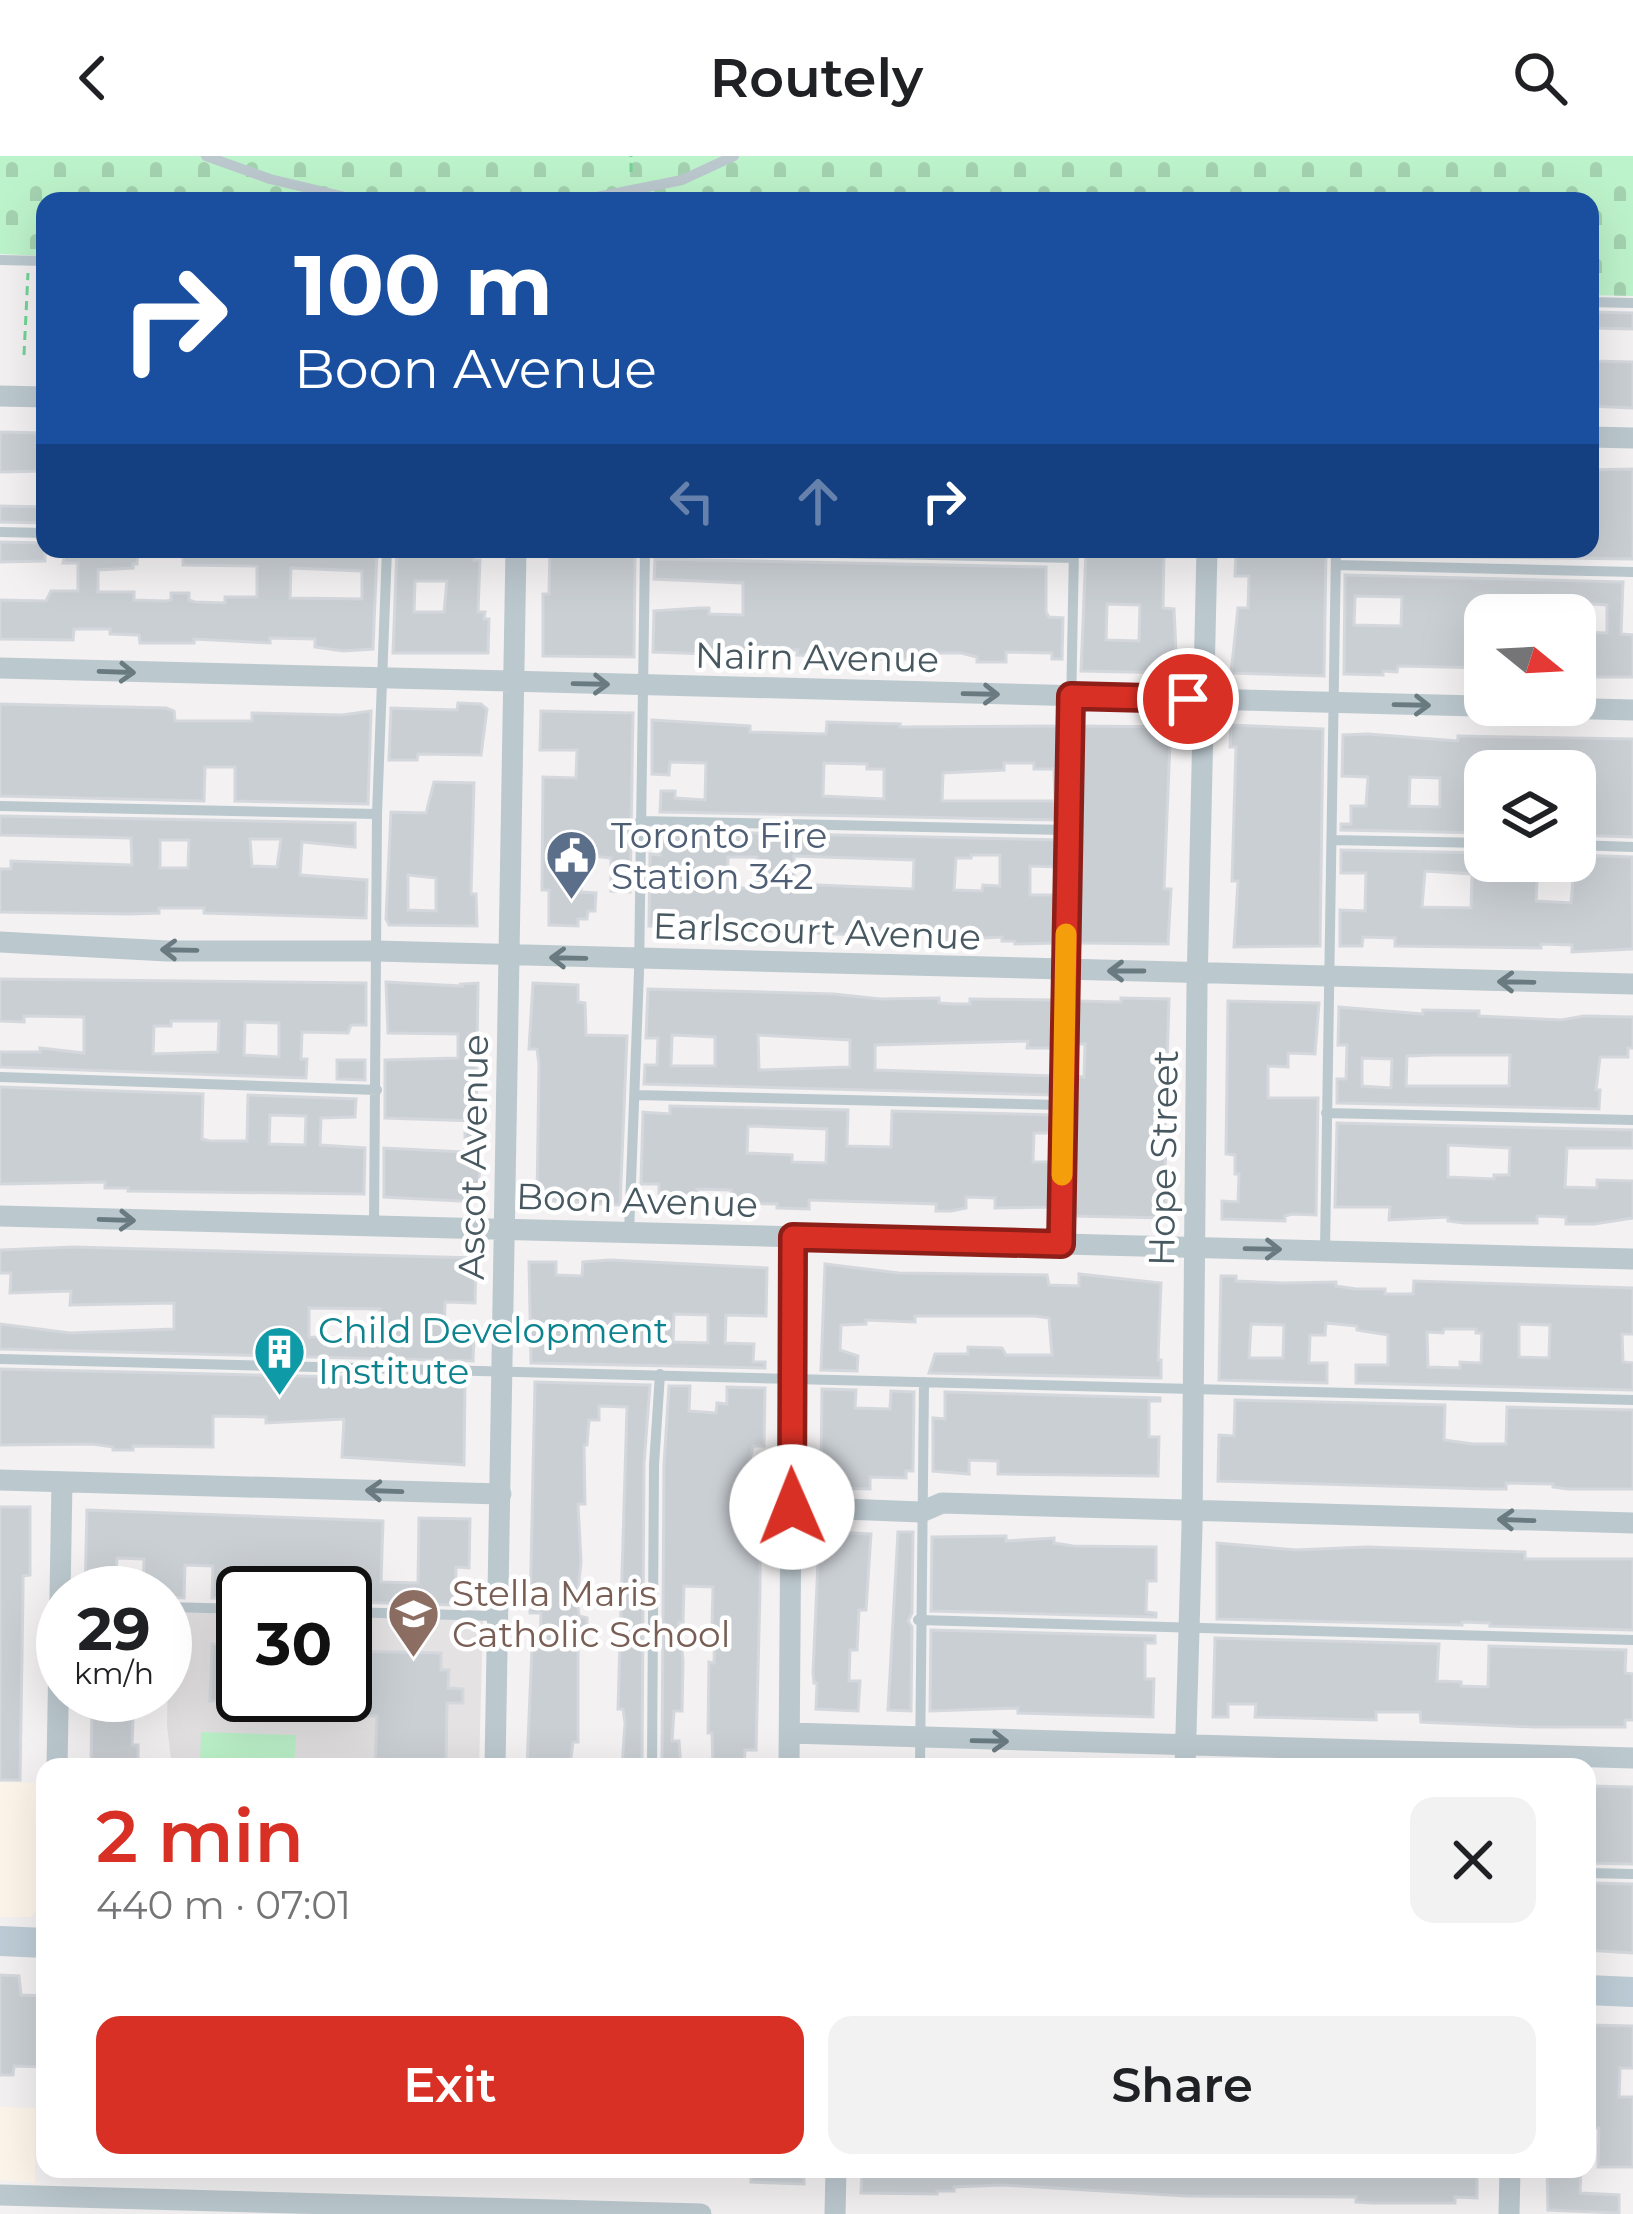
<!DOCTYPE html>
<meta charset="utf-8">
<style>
body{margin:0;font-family:Montserrat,sans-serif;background:#f2f2f2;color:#202124;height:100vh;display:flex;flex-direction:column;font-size:45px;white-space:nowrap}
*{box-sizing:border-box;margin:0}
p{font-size:39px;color:#757577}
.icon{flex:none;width:66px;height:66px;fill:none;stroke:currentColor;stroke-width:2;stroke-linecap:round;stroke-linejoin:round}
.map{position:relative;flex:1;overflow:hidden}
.panel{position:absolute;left:36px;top:1602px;width:1560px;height:420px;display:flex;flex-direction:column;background:#fff;border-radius:24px;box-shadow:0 12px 48px #0002}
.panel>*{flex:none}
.hud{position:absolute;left:36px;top:36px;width:1563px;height:366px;border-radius:24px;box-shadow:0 12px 48px #0002;background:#1a4fa0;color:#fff;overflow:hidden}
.needle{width:78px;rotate:108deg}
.controls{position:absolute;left:1464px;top:438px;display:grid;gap:24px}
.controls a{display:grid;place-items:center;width:132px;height:132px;border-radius:24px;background:#fff;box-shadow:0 12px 48px #0002;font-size:60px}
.speed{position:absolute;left:36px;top:1410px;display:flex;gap:24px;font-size:60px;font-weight:700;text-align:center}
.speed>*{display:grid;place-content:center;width:156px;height:156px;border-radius:50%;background:#fff;box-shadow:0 12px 48px #0002;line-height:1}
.speed small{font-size:30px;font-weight:400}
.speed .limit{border:6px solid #111;border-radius:18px;background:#fff;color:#111}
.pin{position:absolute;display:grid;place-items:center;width:102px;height:102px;color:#fff;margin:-51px;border:6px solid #fff;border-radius:50%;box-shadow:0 3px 12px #0007}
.me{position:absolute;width:132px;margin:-66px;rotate:359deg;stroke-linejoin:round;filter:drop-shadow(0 0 9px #0008)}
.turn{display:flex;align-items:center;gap:42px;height:252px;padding:0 60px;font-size:54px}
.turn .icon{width:156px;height:156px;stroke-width:2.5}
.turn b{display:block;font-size:84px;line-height:102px}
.lanes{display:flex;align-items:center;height:114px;padding:0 60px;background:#0003;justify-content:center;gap:60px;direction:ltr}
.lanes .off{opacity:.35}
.round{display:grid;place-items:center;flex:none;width:126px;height:126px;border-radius:24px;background:#f2f2f2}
.overview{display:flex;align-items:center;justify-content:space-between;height:204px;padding:0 60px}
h1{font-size:72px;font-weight:600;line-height:90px;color:#d93025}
.primary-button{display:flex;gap:24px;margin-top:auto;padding:24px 60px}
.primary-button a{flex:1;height:138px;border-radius:24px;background:#d93025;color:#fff;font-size:48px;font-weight:600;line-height:138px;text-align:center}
.primary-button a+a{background:#f2f2f2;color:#202124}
header{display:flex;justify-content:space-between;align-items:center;height:156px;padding:0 60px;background:#fff;font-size:54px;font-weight:600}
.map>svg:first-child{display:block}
.commercial{fill:#fef5ea}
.education{fill:#e4e2e3}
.cemetery{fill:url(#cemetery-stones)}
.pitch{fill:#bdf3ca}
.building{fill:#cacfd4;stroke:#d4d8dd;stroke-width:3;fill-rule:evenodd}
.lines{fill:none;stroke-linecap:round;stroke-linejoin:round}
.path{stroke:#72d496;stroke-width:3;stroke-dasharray:9 6;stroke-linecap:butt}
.service{stroke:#bbc8ce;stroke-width:10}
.minor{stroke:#bbc8ce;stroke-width:21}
.secondary{stroke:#bdccd6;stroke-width:30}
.oneway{stroke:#6a7a81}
.route-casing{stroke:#8d1f18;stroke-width:30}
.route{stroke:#d93025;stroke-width:21}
.slow{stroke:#f59e0b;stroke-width:21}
.labels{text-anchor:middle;stroke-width:9;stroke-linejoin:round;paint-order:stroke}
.street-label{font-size:36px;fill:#475860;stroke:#fff}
.service-label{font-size:36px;fill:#4e5e75;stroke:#fff;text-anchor:start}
.culture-label{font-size:36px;fill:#0d838f;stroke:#fff;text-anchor:start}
.education-label{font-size:36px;fill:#785e54;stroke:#fff;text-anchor:start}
</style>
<header><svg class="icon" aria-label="back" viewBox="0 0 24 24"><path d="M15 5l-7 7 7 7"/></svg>Routely<svg class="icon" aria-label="search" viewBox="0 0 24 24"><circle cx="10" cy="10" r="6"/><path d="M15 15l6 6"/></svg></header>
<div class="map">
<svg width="1633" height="2058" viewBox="0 0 1633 2058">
<defs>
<pattern id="cemetery-stones" width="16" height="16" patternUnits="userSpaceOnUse" patternTransform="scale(3)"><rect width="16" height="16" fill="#bdf3ca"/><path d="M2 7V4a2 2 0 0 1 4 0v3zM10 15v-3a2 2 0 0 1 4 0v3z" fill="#a4d2b0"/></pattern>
</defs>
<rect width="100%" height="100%" fill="#f3f1f1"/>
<path class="commercial" d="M0,1626L41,1627L39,1751L31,1761H0Z
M0,1951L35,1952V2027L0,2024Z"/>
<path class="education" d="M169,1456L243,1458V1539H345V1460L483,1464L479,1611H172L167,1570Z"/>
<path class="cemetery" d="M0,0H1633V140L1590,139V45H45V100L0,98Z"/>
<path class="pitch" d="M201,1576L296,1579L294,1611H200Z"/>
<path class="building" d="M1590,156L1633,157V173L1590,172Z
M1591,205L1633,206V252L1590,250Z
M0,276L45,277V315L0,316Z
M1633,313V403L1346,399V393H1590V314Z
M0,350L45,351V367L0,366Z
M0,386L45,387V405L0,406Z
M65,393H138L137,408H133V412L98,414V436H134V444L166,445L171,444V437H189V444L195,446L225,447V441H257V410L183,409V393L377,395L373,493L343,495L315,491V483L270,482V487L194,483V487H140L139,479L110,478V473H74L73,484L0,483V444L46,445L51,435H78V407H63ZM291,412L362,415V443L290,442Z
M397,393H474V404H480L478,456H485L484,463H489L488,497H393ZM415,425H447L444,456H414Z
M550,393H635L634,501L543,500V438H549Z
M1086,393H1164L1163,452L1174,453L1177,517L1081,515ZM1107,448L1140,449L1139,485L1106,484Z
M1313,393H1326L1324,520L1231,517L1238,452H1248L1249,420H1235L1236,396L1313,398Z
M655,403L1046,411V456L1049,461L1063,462L1062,503H1052V497L1006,496V506H977V501L961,497H932V503H887L797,499L798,494H767L765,500L653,496L654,455L699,452H709V458L743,459V427L654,423Z
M1345,419L1623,426L1621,478L1633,479V521H1575L1578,476L1607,477V449L1503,442V447H1485V512L1398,510L1397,516L1383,515V519L1344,518ZM1355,440L1402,441L1401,470L1354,469Z
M458,547L481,548L487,553L481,599L418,598L417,604H389L391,552L457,554Z
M0,548L166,552L174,555L175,565H252V557L342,559L371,555L368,648L235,645V611H205L204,645L0,640Z
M541,555L633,557L630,736L611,735V702L582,699L581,736L596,737L595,755H588L587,763H578V770L549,769V734H542L543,621L576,622L577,594H540Z
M652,564L750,570V576L826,578L827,566L900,568V571L1053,570L1061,573L1059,664L660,656L661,635H675V642L705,644L706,607L670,606L669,619L652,618ZM824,607L867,608V613H884V643L823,640ZM1004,607H1034V613H1054L1055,645H942L943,617L1004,614Z
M1231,569L1323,573L1320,790L1234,791L1238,725H1232L1236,591H1230Z
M1081,570L1177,571L1176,586H1170L1164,733H1171L1168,788L1076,787Z
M1368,578L1458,585V580L1633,583V681L1575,679V656H1582L1584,620L1576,619V615H1484L1481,652H1485V677L1341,674V668H1351V650H1366L1368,621L1342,620L1343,579ZM1410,621L1440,622V651L1409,650Z
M434,626L474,627L471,738H476L477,770L389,769L386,763L391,656L426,657ZM408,719L436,722V755L408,754Z
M0,660L355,667V691L302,686L300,719L367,724L366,762L204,757V752H159V757L128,758L0,756V713H11V705L132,709L131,682L0,679ZM250,683H281L277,711L252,710ZM160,684H189L188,712H160Z
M661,675L1059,684L1058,711L1030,710V739H1058L1057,787L1015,788V785H1002V781L941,784L942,777L908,775V781L884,780L649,770L650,698L660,699ZM971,699H1000V730L983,729L982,735L954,734L956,702H971ZM794,700L914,704L913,733L794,728ZM728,701H757L756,732H727Z
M1341,694L1485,697V705H1538L1536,745L1571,747L1575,699L1632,701L1633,793L1572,796V789L1541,788V792L1395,790V782L1363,781L1362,790H1340V754L1365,755L1366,717H1341ZM1425,715L1472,718L1471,752L1422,751Z
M0,823L366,827V869H351L348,877L302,876L301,903H307L306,922L0,911V896H40V892L84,897V861L24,860V866L0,865ZM171,865H219L218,896L153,898L154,870H171ZM245,866L279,867V901L244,899Z
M386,826L462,830L461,828L478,827L476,965L385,962V904L458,902V878L388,877Z
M533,827L578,829V846L585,847L586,879L627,880L620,1049L537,1044L539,908L537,893H529Z
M648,833L834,838L880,843L939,842V847L955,848H970V843L1056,844L1055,892H1027L1028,885L875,889V914L1054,920V939L644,928L645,909H657L658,882H646ZM672,879L715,881V910H671ZM758,879L850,884V911L759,914Z
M1121,842L1169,843L1165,969L1166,1062L1073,1060L1074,920L1084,921L1085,888H1074L1075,845L1121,846Z
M1228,845L1319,847L1315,898L1288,897V911L1268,910V942H1318L1316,1059L1292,1058L1285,1060V1065L1222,1063V1045L1238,1046L1239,1018H1235V999L1226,998Z
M1339,851L1423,858V854L1479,855V860L1561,864L1584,860L1633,861V892H1628V901H1600L1596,934H1600L1599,953L1337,947V923H1346L1347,889H1338ZM1434,899H1510L1509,930H1406L1407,900ZM1362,902L1392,903L1391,932L1362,930Z
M337,904H365V924L337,923Z
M0,931L203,938L202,983L210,985H247L248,939L356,943L355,961L321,962L320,989L365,992L364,1038L128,1035V1032H105V1026L0,1028ZM270,959L306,960L305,989L269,988Z
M670,950L848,954L847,990L891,991L892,955L1054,959L1053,977H1034L1033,1006H1053L1052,1051L995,1052V1042L966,1041V1052L951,1055H936V1048L809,1044V1053L777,1052V1048L730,1047L731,1034L697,1033V1040L659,1037V1028H641L643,956L670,958ZM748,970L827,973L826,1007L792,1006V999L747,997Z
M1337,967L1633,974V992H1567L1565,1031L1597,1032V1024L1633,1025V1062L1594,1068H1566V1061L1537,1060V1067H1464L1448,1065V1061L1389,1064L1390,1051H1335ZM1448,989L1510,992L1509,1019H1494V1023L1448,1021Z
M465,972H476L481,981L478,1046L384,1041V992L465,996Z
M73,1091L476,1102L475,1147L445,1146L444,1180L474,1181L473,1205L0,1193V1168L70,1177L174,1173V1147L70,1149L71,1135L10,1137L11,1117H0V1094ZM309,1152L380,1153V1182L309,1181Z
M610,1104L767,1112L766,1160L726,1159L725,1187L754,1188L753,1206H765V1212L531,1207L529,1106H556V1119L582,1120L583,1106ZM674,1158L708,1159V1187L673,1186Z
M825,1108L899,1117L1047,1119L1049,1129L1079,1130V1118L1161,1127L1158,1204H1161V1222L929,1217L935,1198H968V1191L1002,1192L1006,1199H1052L1049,1162L1034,1160H915V1166L866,1164V1168L841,1169L840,1194L858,1200L857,1215L821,1214Z
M1221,1120H1236V1125L1283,1127L1336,1126V1130L1356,1133H1385V1138H1413L1414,1125L1633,1132V1178H1622L1623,1206L1633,1207V1234L1356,1227V1209H1388V1179L1357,1174V1170L1326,1167L1325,1179H1310L1309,1207H1327V1227L1219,1224ZM1251,1168L1284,1169L1283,1202H1249ZM1519,1168L1550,1169L1549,1202L1519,1201ZM1444,1173H1476V1177H1482L1481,1207L1460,1206V1212L1428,1211L1427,1176L1443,1177Z
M0,1213L465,1224L464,1309L342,1301L344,1263L266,1267V1261L213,1260V1291L133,1290V1294H113V1291L92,1288L0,1289Z
M535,1226L650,1229L644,1308L642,1611H622L625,1567L623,1553H618L627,1251L599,1250V1264H589L587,1289H584L585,1348H578L581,1406L577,1443L579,1460L587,1462V1486L578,1488V1586H573L570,1611H527L532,1490H540L541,1457H530Z
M669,1230H690L689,1255L716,1257L717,1247L727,1248V1231L765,1232L764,1290H753L749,1309L748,1353L758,1354L757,1374H760V1434L756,1594H745L744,1611H713L712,1577H708L709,1506L714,1507L715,1471H712L713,1431L684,1430L683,1466H679V1493H682L683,1506L682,1555H674L672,1585H679L681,1611L662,1610L664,1309Z
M822,1233L856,1234L855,1252L890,1253L891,1235L914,1236L913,1315H906V1322L870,1321V1333L835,1332L832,1320L821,1318Z
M945,1236L1160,1242V1245H1149V1281H1159L1158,1320L998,1318V1305L969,1304V1318L933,1315V1262L945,1263Z
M1235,1244L1445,1249L1444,1284L1473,1288H1506L1507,1251L1633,1254V1333H1568L1553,1331V1328L1506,1327V1333H1486L1218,1325L1219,1279L1234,1280Z
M0,1351H30V1419L23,1420V1435L20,1624H0Z
M87,1354L383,1365L381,1426L418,1427L419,1362L470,1363L469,1412L456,1411L455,1449L347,1446L345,1437H243V1442H212L213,1410L185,1409L184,1442L165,1441V1437H143L144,1403L117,1402L115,1437H85Z
M833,1376L871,1378L866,1454H859L857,1494H850L849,1525H860L858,1555L816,1553L817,1527H814L813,1517L818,1406H822L823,1394H828L829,1377Z
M898,1376H913L912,1457L908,1465L912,1471L911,1555L888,1554Z
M1006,1380V1385L1054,1382V1387L1073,1390L1156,1391V1425H1147L1146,1456L1156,1457V1461L931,1455L932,1381Z
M1217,1387L1296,1394L1366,1391L1525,1396V1403H1633V1474L1490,1470V1467L1462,1466V1469L1217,1463Z
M931,1474L1155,1480V1487H1145V1523H1154L1153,1561L1018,1557V1552L930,1555Z
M1215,1482L1439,1488L1437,1525L1461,1526V1530L1488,1531L1489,1490L1626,1494L1625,1517L1633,1518V1564H1625V1571H1534L1421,1566L1420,1556H1376V1564L1255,1561L1256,1548H1228V1561H1213Z
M212,1488H243V1539H345V1495L441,1497V1514H449L448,1532L463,1533V1547H447L446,1611H375L377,1560H343V1554H221V1545H210Z
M99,1539H134L132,1589H138V1611H91L92,1548H99Z
M1587,1630L1633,1631V1708L1587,1707Z
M1587,1727L1633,1728V1797L1587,1794Z
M0,1819L19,1820L21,1839L45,1840V1911L14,1910L13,1919H0Z
M1587,1869L1633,1870V1912H1620L1619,1941H1633V2011H1598L1599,1972H1592L1594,1943H1591L1590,1918H1587Z
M751,2013H804V2028L751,2026Z
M862,2013H1477V2042L1455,2041V2047H1373L1356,2046V2041L1186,2040L1003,2029L954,2031V2035H937V2038L861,2037Z
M1547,2013H1581L1580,2037L1619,2039V2057L1548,2054Z"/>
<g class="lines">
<path class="path" d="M631,16V0
M24,199L28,117"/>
<path class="service" d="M206,0L270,23L362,45
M577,45L682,24L734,0
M0,104L45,105
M1590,146L1633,147
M0,376L45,377
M1336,409L1633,416
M0,650L377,658
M640,665L1069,674
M1332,684L1485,687
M1575,689L1633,691
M0,921L377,934
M635,939L1063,949
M1326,957L1633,964
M374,1070L377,658L387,393
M629,1077L639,816L645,393L1074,402
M1061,1088L1074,393
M1325,1094L1336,393
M0,1203L1633,1244
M165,1451L243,1453
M345,1456L496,1460
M918,1464L1633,1484
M652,1611L654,1309L660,1218
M920,1611L924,1226
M1587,1717L1633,1718"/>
<path class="minor" d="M0,240L45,241
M1590,281L1633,282
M0,512L1633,554
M0,786L167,795H376L1633,828
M0,1060L1633,1103
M0,1324L501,1338
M792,1351L921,1356L942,1347L1633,1367
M790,1577L1633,1602
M57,1611L62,1326
M495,1611L516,393
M789,1611L793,1081
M1185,1611L1192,1371L1197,831L1207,393
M0,2039L701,2058
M835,2058L836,2013
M1509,2058L1510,2013"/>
<path class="secondary" d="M0,1785L45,1787
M1587,1834L1633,1836"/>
</g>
<defs><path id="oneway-shaft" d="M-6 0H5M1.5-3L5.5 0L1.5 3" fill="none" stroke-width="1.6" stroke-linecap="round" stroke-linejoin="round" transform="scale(3)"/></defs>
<g class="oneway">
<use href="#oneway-shaft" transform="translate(117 516) rotate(2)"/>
<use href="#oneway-shaft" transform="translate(591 528) rotate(1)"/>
<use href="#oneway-shaft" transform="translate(981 538) rotate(1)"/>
<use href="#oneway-shaft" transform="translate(1412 549) rotate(1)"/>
<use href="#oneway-shaft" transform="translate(179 794) rotate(-179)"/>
<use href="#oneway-shaft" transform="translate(568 802) rotate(-179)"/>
<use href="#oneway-shaft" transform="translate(1126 815) rotate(-180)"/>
<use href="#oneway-shaft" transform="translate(1516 826) rotate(-179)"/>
<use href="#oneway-shaft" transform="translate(117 1064) rotate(2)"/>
<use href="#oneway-shaft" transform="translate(1263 1093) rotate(1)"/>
<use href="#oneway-shaft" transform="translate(384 1335) rotate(-178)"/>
<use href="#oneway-shaft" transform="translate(1516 1364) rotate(-178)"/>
<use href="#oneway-shaft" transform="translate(990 1585) rotate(1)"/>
</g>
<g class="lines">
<defs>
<path id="route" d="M792,1351L793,1081L1061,1088L1071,540L1188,543"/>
</defs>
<use href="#route" class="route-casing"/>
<use href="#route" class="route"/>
<path class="slow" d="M1062,1019L1066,778"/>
</g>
<defs>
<symbol id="civic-pin" viewBox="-11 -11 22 30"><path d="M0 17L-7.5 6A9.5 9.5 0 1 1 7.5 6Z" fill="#5c6f8a" stroke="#fff"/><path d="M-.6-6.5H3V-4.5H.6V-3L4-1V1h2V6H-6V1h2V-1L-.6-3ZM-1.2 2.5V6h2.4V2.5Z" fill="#fff"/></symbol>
<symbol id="building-pin" viewBox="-11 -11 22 30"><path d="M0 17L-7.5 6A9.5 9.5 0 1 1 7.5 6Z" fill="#0f9aa8" stroke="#fff"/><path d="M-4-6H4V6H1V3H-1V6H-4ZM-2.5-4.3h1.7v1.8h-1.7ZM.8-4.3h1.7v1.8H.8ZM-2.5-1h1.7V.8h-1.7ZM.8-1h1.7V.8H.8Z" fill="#fff"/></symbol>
<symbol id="school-pin" viewBox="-11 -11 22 30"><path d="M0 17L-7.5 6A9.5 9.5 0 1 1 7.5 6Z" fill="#8d6e63" stroke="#fff"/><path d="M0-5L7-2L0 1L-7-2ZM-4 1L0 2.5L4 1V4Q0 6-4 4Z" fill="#fff"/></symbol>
</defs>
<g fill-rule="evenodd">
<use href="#civic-pin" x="542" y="670" width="59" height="81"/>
<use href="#building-pin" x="250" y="1166" width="59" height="81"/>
<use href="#school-pin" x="384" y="1428" width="59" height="81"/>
</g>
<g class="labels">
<g class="street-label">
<text transform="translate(817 501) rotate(1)" y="13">Nairn Avenue</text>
<text transform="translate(817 775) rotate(2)" y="13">Earlscourt Avenue</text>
<text transform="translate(473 1001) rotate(-89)" y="13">Ascot Avenue</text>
<text transform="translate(1163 1002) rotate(-89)" y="13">Hope Street</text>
<text transform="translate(637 1044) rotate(2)" y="13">Boon Avenue</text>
</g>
<g class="service-label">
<text x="611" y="692">Toronto Fire<tspan x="611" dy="41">Station 342</tspan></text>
</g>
<g class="culture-label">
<text x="318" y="1187">Child Development<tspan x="318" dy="41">Institute</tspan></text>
</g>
<g class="education-label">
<text x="452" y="1450">Stella Maris<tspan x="452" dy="41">Catholic School</tspan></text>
</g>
</g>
</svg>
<div class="controls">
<a><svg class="needle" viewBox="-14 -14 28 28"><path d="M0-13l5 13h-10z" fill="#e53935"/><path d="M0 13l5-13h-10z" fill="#757577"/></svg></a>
<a><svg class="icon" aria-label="layers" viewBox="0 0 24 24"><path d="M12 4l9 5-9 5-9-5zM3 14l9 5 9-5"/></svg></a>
</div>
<div class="speed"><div>29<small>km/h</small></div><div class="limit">30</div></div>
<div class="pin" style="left:1188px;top:543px;background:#d93025"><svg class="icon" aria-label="arrive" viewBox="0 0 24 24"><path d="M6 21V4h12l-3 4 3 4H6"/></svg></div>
<svg class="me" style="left:792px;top:1351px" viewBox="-20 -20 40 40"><circle r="19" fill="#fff"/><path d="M0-13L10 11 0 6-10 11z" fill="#d93025"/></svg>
<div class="hud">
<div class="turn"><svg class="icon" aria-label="right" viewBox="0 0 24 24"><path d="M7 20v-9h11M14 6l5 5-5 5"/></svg><div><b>100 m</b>Boon Avenue</div></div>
<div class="lanes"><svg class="icon off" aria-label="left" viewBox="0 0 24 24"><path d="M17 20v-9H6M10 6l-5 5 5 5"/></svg><svg class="icon off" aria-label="ahead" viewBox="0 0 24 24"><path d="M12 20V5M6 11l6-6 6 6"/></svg><svg class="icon" aria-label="right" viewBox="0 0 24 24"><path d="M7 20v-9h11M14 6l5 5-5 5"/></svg></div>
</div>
<section class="panel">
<div class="overview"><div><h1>2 min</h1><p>440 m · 07:01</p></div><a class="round"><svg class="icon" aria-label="close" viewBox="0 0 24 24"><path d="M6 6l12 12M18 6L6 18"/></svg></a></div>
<div class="primary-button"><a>Exit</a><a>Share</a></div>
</section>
</div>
